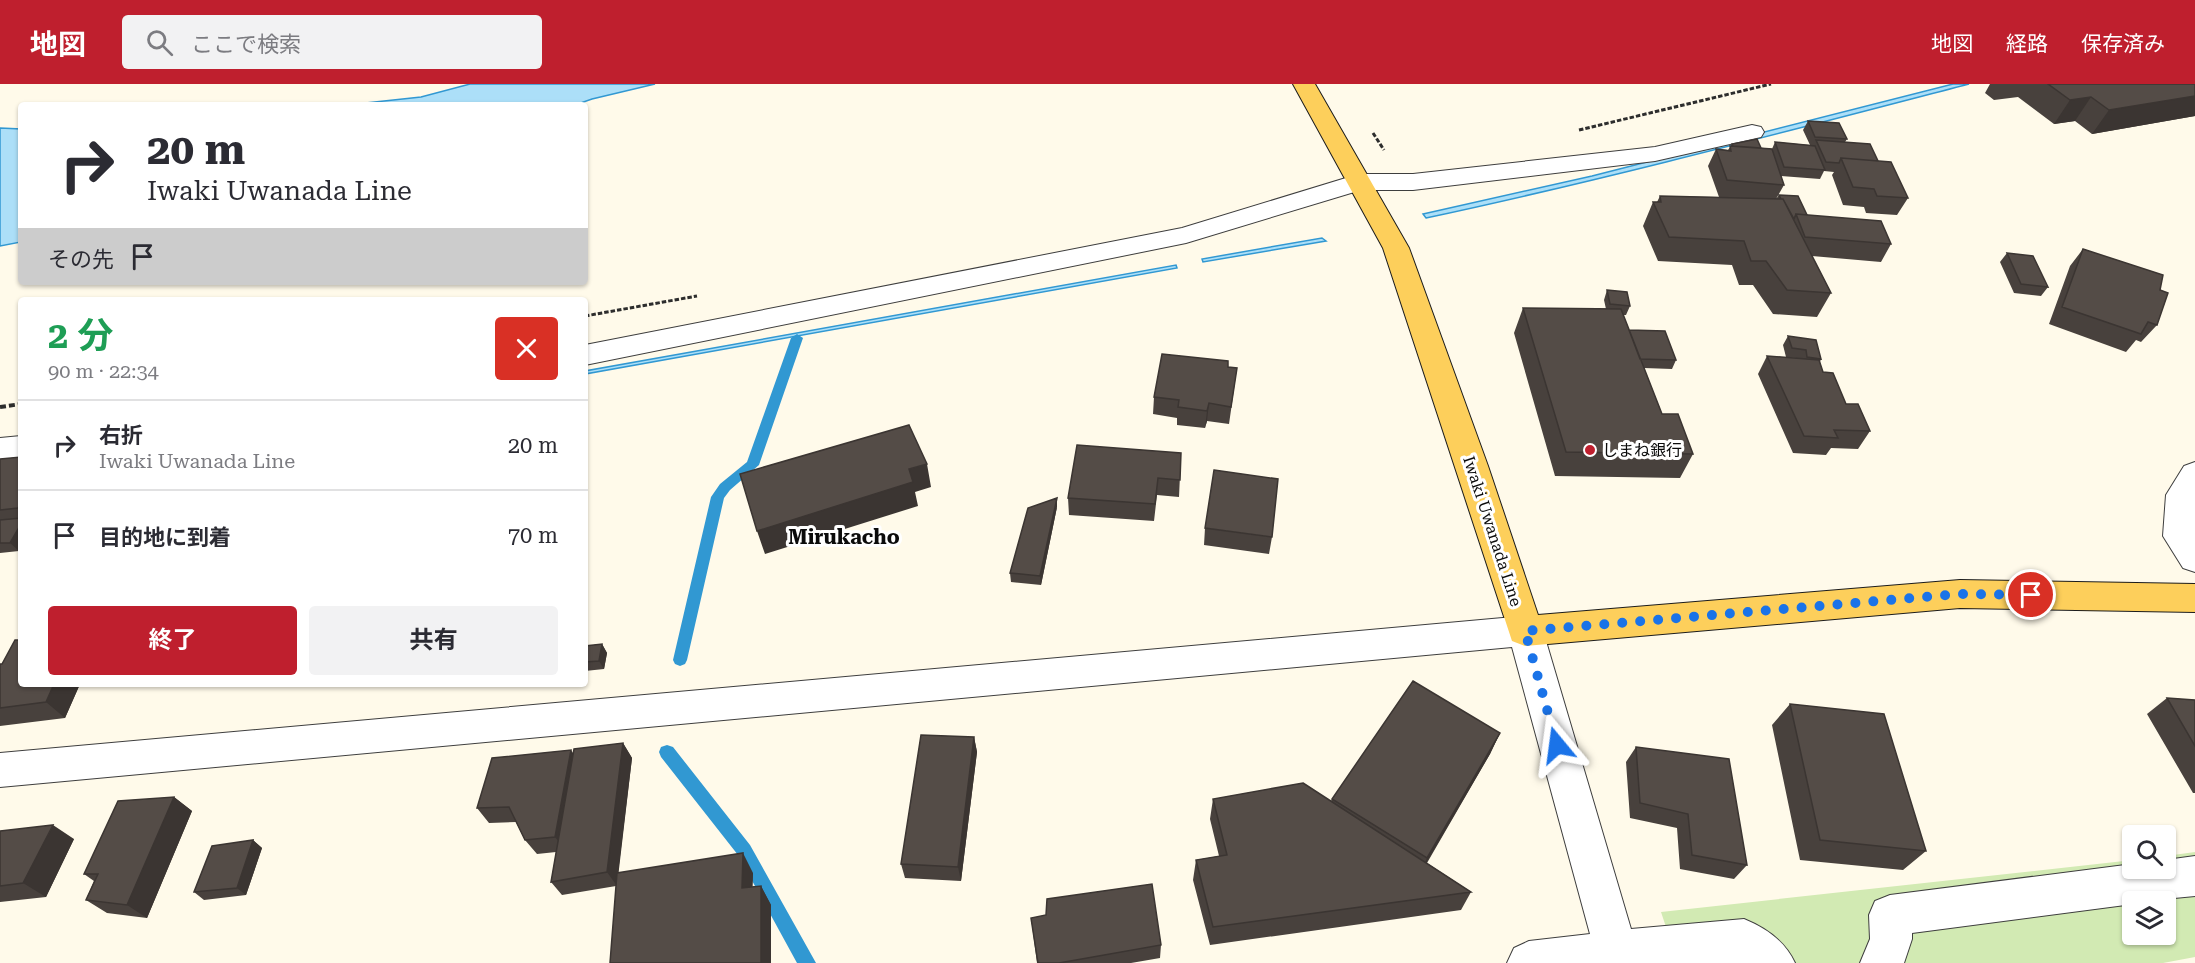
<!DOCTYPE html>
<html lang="ja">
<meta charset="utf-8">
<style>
body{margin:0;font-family:"Roboto Serif","Noto Sans JP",serif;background:#f2f2f3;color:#2b2b33;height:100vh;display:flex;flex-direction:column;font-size:22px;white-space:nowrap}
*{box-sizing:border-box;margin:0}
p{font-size:20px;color:#7c7c81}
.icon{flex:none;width:33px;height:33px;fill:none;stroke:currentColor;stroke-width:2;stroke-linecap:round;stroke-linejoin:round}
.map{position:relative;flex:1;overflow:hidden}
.side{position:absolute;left:18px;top:213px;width:570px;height:390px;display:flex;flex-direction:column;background:#fff;border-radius:6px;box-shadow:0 2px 4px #0004}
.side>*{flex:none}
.banner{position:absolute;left:18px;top:18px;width:570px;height:183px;border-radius:6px;box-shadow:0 2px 4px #0004;background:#fff;color:#2b2b33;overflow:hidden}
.buttons{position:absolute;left:2122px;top:741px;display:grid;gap:12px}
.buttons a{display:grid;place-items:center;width:54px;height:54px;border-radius:6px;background:#fff;box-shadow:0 2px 4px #0004;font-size:30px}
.pin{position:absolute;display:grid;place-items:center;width:51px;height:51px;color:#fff;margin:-26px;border:3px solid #fff;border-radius:50%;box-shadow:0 2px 6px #0007}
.me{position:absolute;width:66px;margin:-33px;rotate:344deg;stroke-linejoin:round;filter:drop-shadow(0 0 4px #0008)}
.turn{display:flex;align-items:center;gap:21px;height:126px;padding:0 30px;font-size:27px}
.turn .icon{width:78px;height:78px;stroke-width:2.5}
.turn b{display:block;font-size:42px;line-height:51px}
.then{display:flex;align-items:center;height:57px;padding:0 30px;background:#0003;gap:12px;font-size:22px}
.round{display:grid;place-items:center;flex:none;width:63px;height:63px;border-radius:6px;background:#f2f2f3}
.headline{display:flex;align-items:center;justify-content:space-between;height:102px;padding:0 30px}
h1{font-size:36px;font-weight:700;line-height:45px;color:#1e9e55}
.primary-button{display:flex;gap:12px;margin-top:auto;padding:12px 30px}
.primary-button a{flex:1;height:69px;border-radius:6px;background:#bf1f2e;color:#fff;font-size:24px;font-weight:700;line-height:69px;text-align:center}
.primary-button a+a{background:#f2f2f3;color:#2b2b33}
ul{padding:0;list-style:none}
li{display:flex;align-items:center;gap:18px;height:90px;padding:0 30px;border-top:2px solid #e1e1e2}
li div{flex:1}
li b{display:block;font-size:22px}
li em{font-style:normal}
header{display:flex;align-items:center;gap:36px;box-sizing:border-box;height:84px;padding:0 30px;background:#bf1f2e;color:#fff}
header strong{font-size:28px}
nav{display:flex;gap:33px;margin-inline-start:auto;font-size:21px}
.search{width:420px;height:54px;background:#f2f2f3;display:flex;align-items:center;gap:15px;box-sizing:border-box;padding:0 21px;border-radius:6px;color:#7c7c81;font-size:22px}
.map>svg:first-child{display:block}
.green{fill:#d2eab3;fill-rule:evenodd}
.water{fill:#acdff8;stroke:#3198d2;stroke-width:1.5}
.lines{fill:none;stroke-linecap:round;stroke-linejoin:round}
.stream{fill:#3198d2;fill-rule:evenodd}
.minor-casing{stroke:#3e3e3e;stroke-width:2}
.major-casing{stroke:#1c1c1c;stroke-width:2}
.path-far1{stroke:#2d2d2d;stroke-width:3;stroke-dasharray:4.5 2;stroke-linecap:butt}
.path{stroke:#2d2d2d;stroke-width:4;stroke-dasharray:6 3;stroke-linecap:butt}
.minor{fill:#fff;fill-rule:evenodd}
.major{fill:#fdcf5b;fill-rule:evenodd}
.wall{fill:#48413d}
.shaded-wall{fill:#3b3532}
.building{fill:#544c47;stroke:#3b3532;stroke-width:1.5}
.route{stroke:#1a73e8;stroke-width:10;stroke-dasharray:0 18}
.poi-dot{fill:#bf1f2e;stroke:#fff;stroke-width:2}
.labels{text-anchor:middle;stroke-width:6;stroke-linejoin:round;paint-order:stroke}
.poi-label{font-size:16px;fill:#0b0b0b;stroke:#fff;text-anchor:start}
.street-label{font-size:16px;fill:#0b0b0b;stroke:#fff}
.quarter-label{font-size:20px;font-weight:bold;fill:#0b0b0b;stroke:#fff}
</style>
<header>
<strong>地図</strong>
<div class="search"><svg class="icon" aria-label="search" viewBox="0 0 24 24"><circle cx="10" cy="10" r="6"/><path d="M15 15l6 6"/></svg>ここで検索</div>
<nav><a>地図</a><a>経路</a><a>保存済み</a></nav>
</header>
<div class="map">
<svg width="2195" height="879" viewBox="0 0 2195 879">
<rect width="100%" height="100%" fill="#fffaea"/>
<path class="green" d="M2195,768V873L2163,879H1678L1661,828L2133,776V784H2166V772ZM2133,818H2166V850H2133Z"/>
<path class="water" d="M470,0H655L592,15L575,21H347L421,13Z
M1953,0H1969C1788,47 1608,95 1426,134L1423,130L1592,92Z
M0,44L21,45V158L0,162Z
M1322,154L1326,157L1203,178L1202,175Z
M1176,181L1177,184L585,290V287Z"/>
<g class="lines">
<path class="stream" d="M797,250L803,254L759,381L730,406L724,414L687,576L685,580L680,582L675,580L673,576L711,413L720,400L747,378L791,254Z
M667,661L673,663L750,761L816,879H797L738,771L661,673L659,668L661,663Z"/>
<defs>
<path id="minor" d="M1752,41L1761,43L1764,48L1761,53L1655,77L1413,106H1361L1186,159L585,281V261L1182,144L1359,90H1413L1655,63Z
M21,352V374L0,376V354Z
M2195,378V488L2183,484L2163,452L2166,411L2184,382Z
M1525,532L1538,537L1543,547L1631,845L1744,835C1766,844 1785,857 1795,879H1507L1514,864L1529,857L1590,850L1512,563L0,703V669Z
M2195,772V812L2133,818V820L1912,849V855L1904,879H1860L1870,855L1869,831L1875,817L1890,811L2133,780V784H2166V776Z"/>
<path id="major" d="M1293,0H1315L1409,164L1488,382L1538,531L1960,496L2195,500V528L1960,524L1525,562L1512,557L1383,164Z"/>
</defs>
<use href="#minor" class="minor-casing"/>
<use href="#major" class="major-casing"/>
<path class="path-far1" d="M1579,46L1771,0
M1373,49L1384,66
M585,232L697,212"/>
<path class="path" d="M0,323L21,320"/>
<use href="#minor" class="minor"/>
<use href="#major" class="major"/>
</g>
<path class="wall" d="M1990,0H2195V32L2092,50L2075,37L2054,40L2018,13L1994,16L1985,9Z
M1808,37L1847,55L1845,58L1878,77L1908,114L1897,131L1866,129L1864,123L1843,121L1832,91L1834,88L1824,87L1820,95L1781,92L1784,101L1776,115L1779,111L1807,131L1891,160L1881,178L1812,172L1831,209L1817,233L1773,230L1753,201H1739L1732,181L1658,177L1643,142L1653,118H1657L1660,112L1719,113L1708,82L1716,65L1728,66L1732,60L1772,65L1775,58L1810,61L1803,46Z
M2083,165L2160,206L2157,241L2141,258L2136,256L2126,268L2049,240L2070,182Z
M2007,169L2048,203L2041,212L2014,209L2000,178Z
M1607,206L1630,222L1626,231H1623L1629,246L1676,276L1672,285L1644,284L1662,330L1693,370L1680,394L1555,392L1514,249L1523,224L1606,225L1604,216Z
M1788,252L1821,275L1820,278L1823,288L1846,320L1870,347L1858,365L1831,364L1826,371L1793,369L1758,290L1767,272L1797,274L1786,273L1783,261Z
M1228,283L1237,284L1229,340L1207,337L1205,344L1177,341V334L1153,330L1154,313Z
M1181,369L1179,413L1157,411L1154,437L1069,431L1068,414Z
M21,373V464L19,467L0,469V375Z
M1057,423L1041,501L1011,498L1010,489Z
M1205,444L1272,453L1269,470L1204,461Z
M602,560L607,569L604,585L585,587V562Z
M0,580L80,600L65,634L0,642Z
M2167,614L2195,616V709H2193L2147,630Z
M1790,620L1926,767L1903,786L1800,776L1772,641Z
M1500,649L1490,670L1427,779L1471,808L1461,826L1210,861L1193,796L1196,776L1219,772L1210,735L1213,715L1331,717L1332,715Z
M974,653L977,668L961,797L905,794L901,780Z
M623,659L632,674L618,789H753L752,803L761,802L771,821L616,802L562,811L551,798L556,768L537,770L525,756L516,738L489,739L477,724L574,670Z
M1636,663L1747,781L1734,795L1680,785L1677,744L1630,734L1626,678Z
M174,713L192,727L147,834L107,829L86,816L94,797L84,790Z
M0,747L74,755L46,813L0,818Z
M253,756L262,764L246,811L204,816L194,808Z
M1031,834L1161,861L1160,874L1131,879H1037Z"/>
<path class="shaded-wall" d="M2195,12V32L2092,50L2109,26Z
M2091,13L2075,37L2054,40L2070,16Z
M1209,319L1207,337L1205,344L1207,327Z
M927,380L931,403L915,408L918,422L765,470L757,447L909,385Z
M1057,414V423L1041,501L1040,492Z
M21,440V464L19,467L10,459Z
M602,560L607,569L604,585L599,577Z
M54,600H80L65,634L46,618Z
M1500,649L1490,670L1418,793L1427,774Z
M974,653L977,668L961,797L958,783Z
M623,659L632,674L617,802L607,788Z
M571,666L581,681L566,767L555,753Z
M174,713L192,727L147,834L127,821Z
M53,741L74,755L46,813L23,799Z
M253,756L262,764L246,811L237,804Z
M743,769L753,789L752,822L742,804Z
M761,802L771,821V879H761Z"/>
<path class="building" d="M2048,0H2195V12L2109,26L2091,13L2070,16Z
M1808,37L1839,39L1847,55L1815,53Z
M1757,55L1761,64L1733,62L1732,60Z
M1816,56L1870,60L1878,77L1841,74L1839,79L1826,78Z
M1775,58L1815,62L1825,86L1784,83Z
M1730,62L1772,65L1784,101L1727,96L1716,65L1731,67Z
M1841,74L1891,78L1908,114L1877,112L1874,105L1853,103Z
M1779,111L1798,112L1807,131L1796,130L1794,135L1783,115H1781Z
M1660,112L1783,115L1831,209L1787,206L1766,177H1751L1744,157L1669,153L1653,118H1661Z
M1796,130L1881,137L1891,160L1805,153Z
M2083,165L2163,191L2160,206L2168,209L2157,241L2148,238L2141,250L2062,223Z
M2007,169L2033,172L2048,203L2021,200Z
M1607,206L1627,208L1630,222L1610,220Z
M1523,224L1621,225L1662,330H1678L1693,370L1566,368Z
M1629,246L1665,247L1676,276L1640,275Z
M1788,252L1816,256L1821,275L1807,273L1806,266L1792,264Z
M1162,270L1228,277V283L1237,284L1231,323L1209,319L1207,327L1178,323L1179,316L1154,313Z
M1767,272L1819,276L1823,288L1833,289L1846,320H1858L1870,347L1834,346L1838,354L1804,352Z
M909,341L927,380L909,385L913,398L757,447L740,390Z
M1077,361L1181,369L1180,396L1158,394L1155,420L1068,414Z
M21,373V419L18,424L0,426V375Z
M1214,386L1278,395L1272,453L1205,444Z
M1057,414L1040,492L1010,489L1028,424Z
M21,434V440L10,459H0V436Z
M15,556H21V600H54L46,618L0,624V580H2Z
M602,560L599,577L585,578V562Z
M1413,597L1500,649L1427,774L1332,715Z
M2167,614L2195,616V662Z
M1790,620L1884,630L1926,767L1820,756Z
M921,651L974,653L958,783L901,780Z
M623,659L607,788L551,798L574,665Z
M1636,663L1729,675L1747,781L1692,771L1688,730L1640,719Z
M571,666L555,753L525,756L509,723L477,724L492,674Z
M1303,699L1471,808L1213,843L1196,776L1227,771L1213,715Z
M174,713L127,821L86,816L98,790H84L118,717Z
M53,741L23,799L0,802V747Z
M253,756L237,804L194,808L212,762Z
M743,769L742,804L761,802V879H610L617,789Z
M1152,800L1161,861L1059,879H1038L1031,834L1046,831L1047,815Z"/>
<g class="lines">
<path class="route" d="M1557,661L1525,547L1960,510L2031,511"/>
</g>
<circle class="poi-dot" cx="1590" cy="366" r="6"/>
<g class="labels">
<g class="poi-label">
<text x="1602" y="372">しまね銀行</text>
</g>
<g class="street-label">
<text transform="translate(1493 447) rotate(72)" y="6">Iwaki Uwanada Line</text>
</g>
<g class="quarter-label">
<text x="844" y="460">Mirukacho</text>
</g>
</g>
</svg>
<div class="buttons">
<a><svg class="icon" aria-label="search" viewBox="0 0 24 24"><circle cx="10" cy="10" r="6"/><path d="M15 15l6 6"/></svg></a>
<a><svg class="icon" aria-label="layers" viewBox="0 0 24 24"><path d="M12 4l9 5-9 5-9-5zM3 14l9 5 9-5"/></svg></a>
</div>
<div class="pin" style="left:2031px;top:511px;background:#d93025"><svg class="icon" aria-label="arrive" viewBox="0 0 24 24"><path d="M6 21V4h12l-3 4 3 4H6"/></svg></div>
<svg class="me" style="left:1557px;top:661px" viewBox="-20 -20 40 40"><path d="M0-17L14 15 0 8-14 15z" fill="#1a73e8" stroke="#fff" stroke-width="4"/></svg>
<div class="banner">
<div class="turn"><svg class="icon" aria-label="right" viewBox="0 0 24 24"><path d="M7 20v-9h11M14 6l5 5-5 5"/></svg><div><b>20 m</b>Iwaki Uwanada Line</div></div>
<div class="then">その先<svg class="icon" aria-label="arrive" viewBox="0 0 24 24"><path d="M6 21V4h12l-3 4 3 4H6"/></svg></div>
</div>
<section class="side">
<div class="headline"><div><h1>2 分</h1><p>90 m · 22:34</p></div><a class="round" style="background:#d93025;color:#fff"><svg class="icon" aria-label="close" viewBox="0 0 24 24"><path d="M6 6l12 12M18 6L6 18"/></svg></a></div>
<ul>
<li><svg class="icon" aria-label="right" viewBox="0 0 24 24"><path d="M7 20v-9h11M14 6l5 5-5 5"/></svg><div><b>右折</b><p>Iwaki Uwanada Line</p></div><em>20 m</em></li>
<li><svg class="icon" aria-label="arrive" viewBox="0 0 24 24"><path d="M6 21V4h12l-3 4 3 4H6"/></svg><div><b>目的地に到着</b></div><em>70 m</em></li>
</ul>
<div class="primary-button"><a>終了</a><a>共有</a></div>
</section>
</div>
